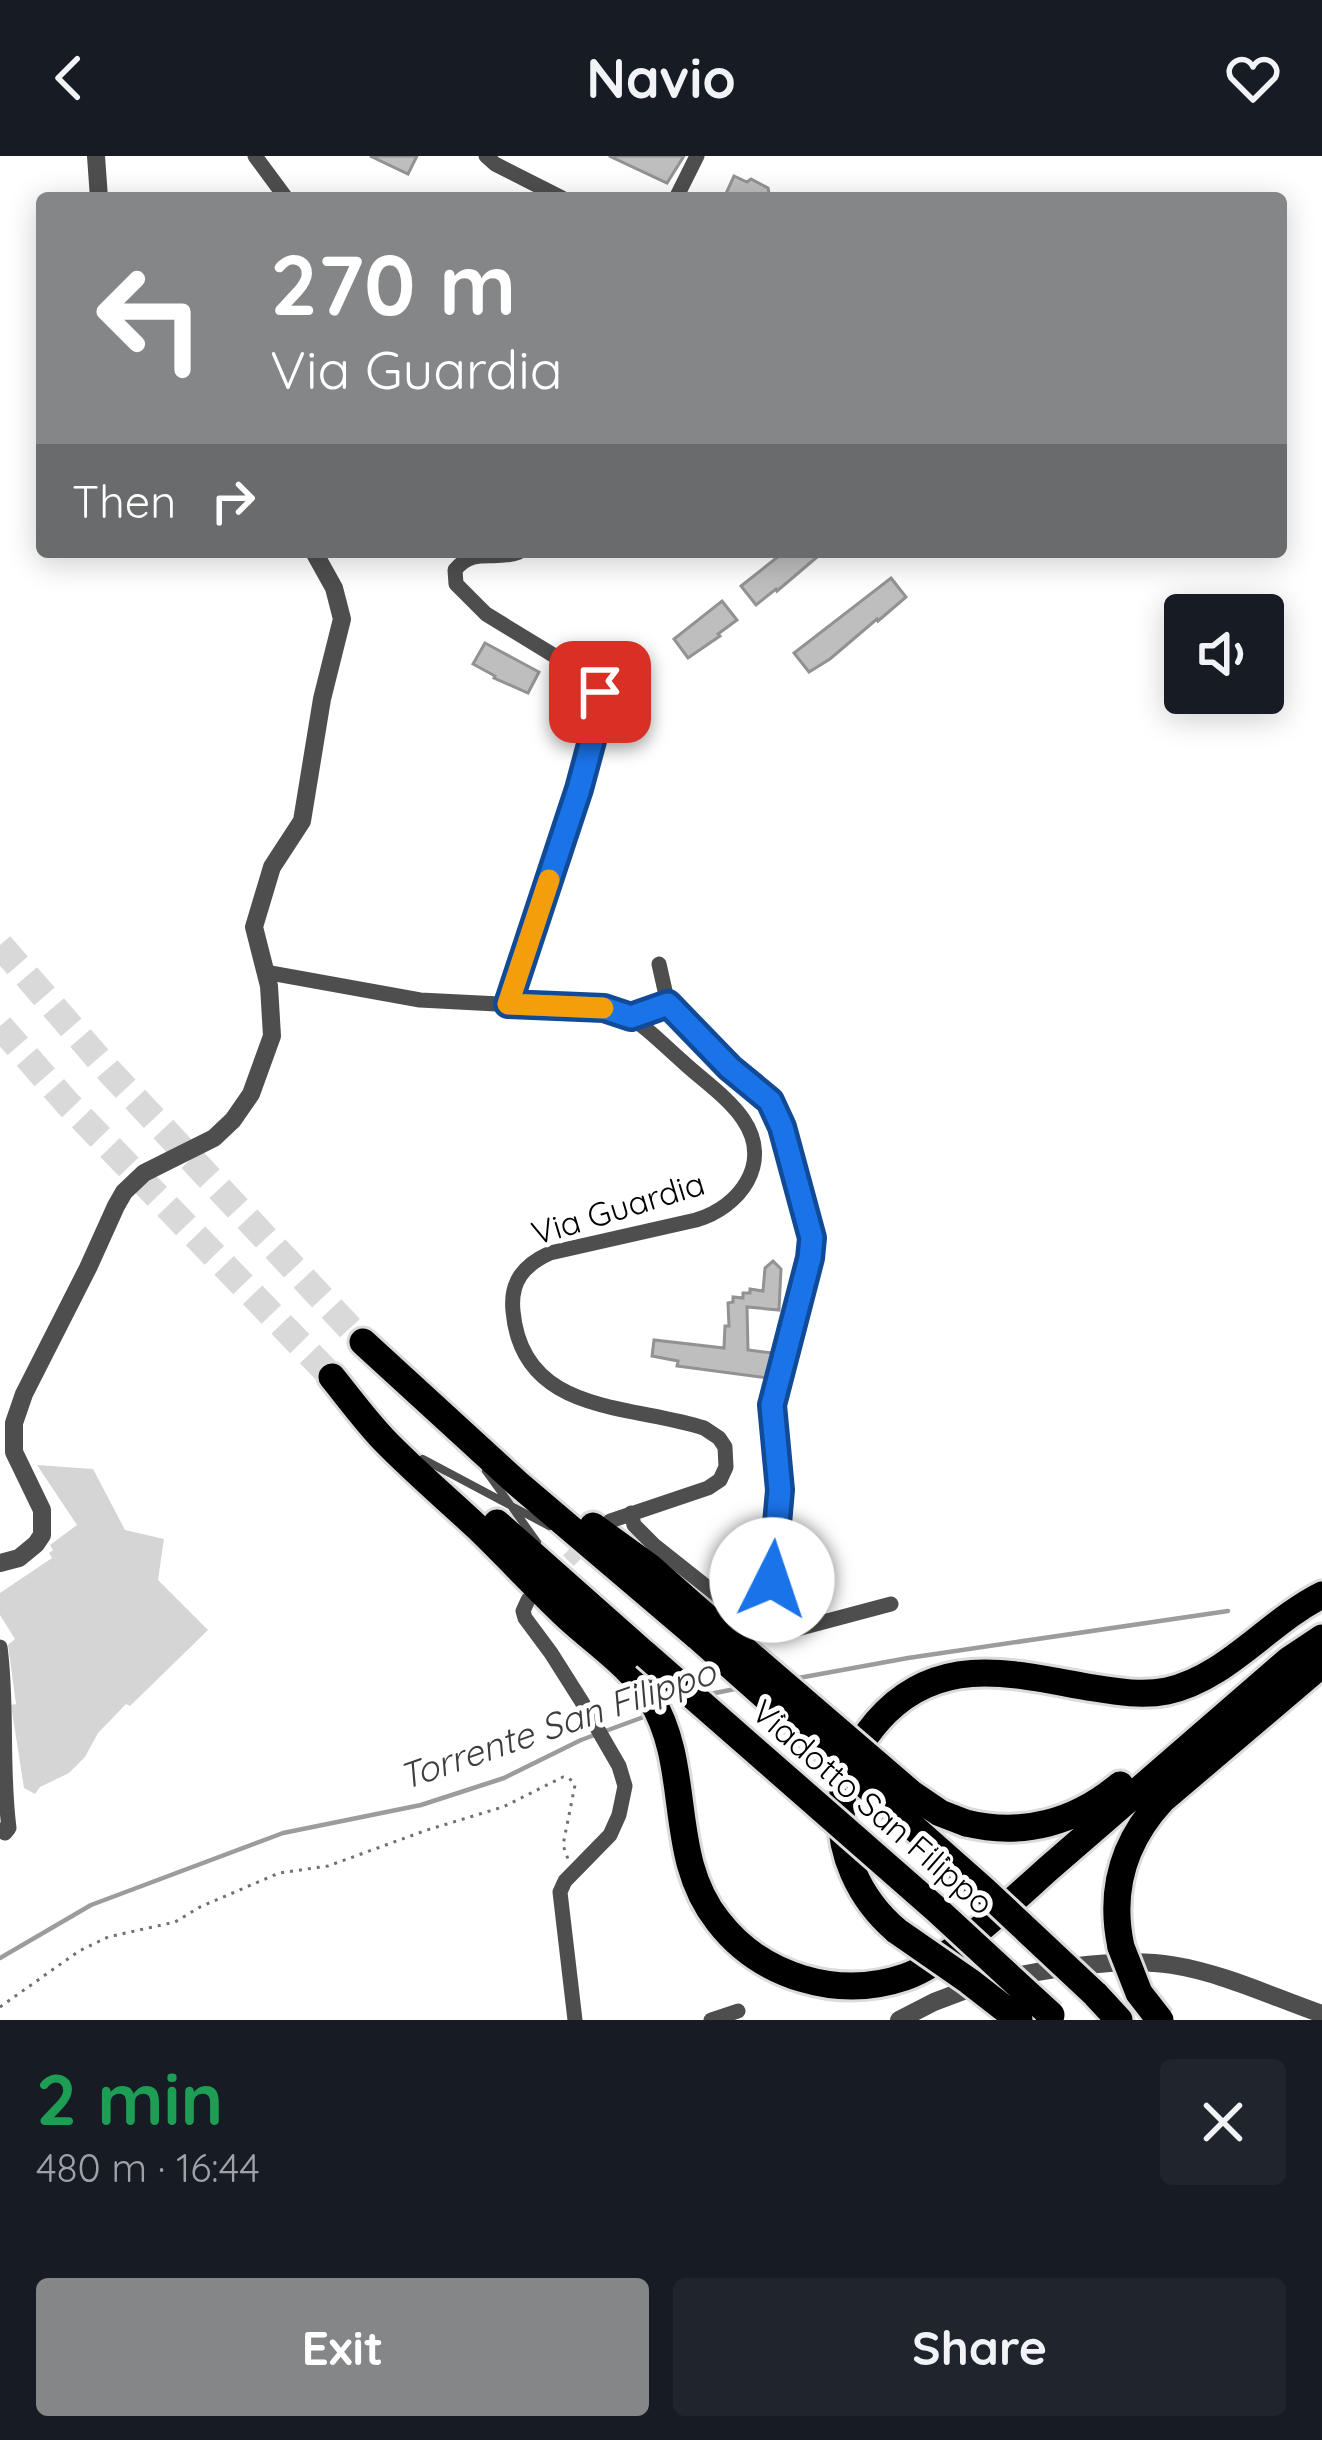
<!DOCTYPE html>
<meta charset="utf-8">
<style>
body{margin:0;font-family:Quicksand,sans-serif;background:#20242c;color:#f1f3f6;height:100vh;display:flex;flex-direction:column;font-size:45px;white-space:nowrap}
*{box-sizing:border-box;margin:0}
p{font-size:39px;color:#9ea1a6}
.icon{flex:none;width:66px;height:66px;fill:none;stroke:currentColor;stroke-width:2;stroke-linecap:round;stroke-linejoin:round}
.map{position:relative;height:1864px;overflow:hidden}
.sheet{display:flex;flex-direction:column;background:#171b24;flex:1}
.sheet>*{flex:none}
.banner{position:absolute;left:36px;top:36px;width:1251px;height:366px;border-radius:12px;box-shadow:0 6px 30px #0003;background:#858687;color:#fff;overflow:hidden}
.controls{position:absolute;left:1164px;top:438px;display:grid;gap:24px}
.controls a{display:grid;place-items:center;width:120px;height:120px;border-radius:12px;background:#171b24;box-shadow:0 6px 30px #0003;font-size:60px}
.pin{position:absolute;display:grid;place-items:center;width:102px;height:102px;color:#fff;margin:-51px;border-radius:24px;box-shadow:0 6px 18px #0006}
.me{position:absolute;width:132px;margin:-66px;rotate:4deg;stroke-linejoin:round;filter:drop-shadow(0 0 9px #0008)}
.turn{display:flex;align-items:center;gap:42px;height:252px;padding:0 36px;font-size:54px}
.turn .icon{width:156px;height:156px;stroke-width:2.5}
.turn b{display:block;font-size:84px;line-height:102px}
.then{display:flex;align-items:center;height:114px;padding:0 36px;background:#0003;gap:24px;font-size:45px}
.round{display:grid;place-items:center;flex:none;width:126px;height:126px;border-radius:12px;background:#20242c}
.summary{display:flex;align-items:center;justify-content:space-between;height:204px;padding:0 36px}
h1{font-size:72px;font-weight:700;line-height:90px;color:#1e9e55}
.cta{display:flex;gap:24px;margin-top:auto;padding:24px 36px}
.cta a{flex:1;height:138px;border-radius:12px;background:#858687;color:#fff;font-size:48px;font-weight:700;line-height:138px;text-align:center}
.cta a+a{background:#20242c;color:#f1f3f6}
header{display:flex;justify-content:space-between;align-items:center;height:156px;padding:0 36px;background:#171b24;font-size:54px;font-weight:700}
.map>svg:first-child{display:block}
.green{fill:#d5d5d5}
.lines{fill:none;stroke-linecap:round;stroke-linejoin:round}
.stream{stroke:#9c9c9c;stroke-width:4.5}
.building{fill:#bebebe;stroke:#929292;stroke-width:3}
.minor-tunnel{stroke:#d9d9d9;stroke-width:15;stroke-dasharray:15 8;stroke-linecap:butt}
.motorway-tunnel{stroke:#d9d9d9;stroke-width:27;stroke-dasharray:27 14;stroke-linecap:butt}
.motorway-casing{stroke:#dbdbdb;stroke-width:33}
.path{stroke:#707070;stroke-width:3;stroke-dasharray:3 6;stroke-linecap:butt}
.service{stroke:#4e4e4e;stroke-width:8}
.minor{stroke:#4e4e4e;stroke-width:15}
.tertiary{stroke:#4e4e4e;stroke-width:18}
.motorway{stroke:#000;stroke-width:27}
.motorway-bridge-casing{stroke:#dbdbdb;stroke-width:33;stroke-linecap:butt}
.motorway-bridge{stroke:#000;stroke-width:27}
.route-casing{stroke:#114b97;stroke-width:30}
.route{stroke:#1a73e8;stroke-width:21}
.slow{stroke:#f59e0b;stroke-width:21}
.labels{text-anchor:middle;stroke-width:10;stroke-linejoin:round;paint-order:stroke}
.street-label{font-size:33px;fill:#000;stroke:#fff}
.water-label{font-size:36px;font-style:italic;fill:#3d3d3d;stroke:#fff}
</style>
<header><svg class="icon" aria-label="back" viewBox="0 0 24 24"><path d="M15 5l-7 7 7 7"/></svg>Navio<svg class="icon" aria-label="heart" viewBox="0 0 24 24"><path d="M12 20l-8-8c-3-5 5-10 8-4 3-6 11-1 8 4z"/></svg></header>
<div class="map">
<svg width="1322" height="1864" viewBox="0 0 1322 1864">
<rect width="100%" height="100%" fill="#fff"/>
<path class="green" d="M37,1309L93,1313L125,1374L164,1383L158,1424L208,1474L130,1550L126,1548L98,1577L85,1601L69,1617L40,1631L35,1638L24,1632L11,1549L16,1548L8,1489L15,1483L0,1459V1437L52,1402L49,1397L53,1394L50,1389L77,1369Z"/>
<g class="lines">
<path class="stream" d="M793,1523L908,1502L1228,1455
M705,1539L740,1532
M0,1802L91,1749L283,1677L421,1649L504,1622L581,1584L649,1559"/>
</g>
<path class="building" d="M370,0H417L408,18Z
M609,0H684L667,27Z
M734,20L747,26L751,23L768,32L770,42H724Z
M784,396H823L777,435L776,433L756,449L741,430Z
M891,422L906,441L878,465L877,463L830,503L809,516L794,497Z
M722,445L737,464L718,478L720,480L688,502L674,483Z
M485,487L539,516L528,537L494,522L495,520L473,508Z
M773,1105L781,1113L779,1154L747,1151L748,1194L773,1197L767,1222L677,1210L678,1205L652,1200L654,1184L724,1192L725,1170H729L728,1147L733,1146V1141L743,1142V1137H750V1133L763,1135L765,1112Z"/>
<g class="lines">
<path class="minor-tunnel" d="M552,1421L590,1383"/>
<path class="motorway-tunnel" d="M0,789L109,915L363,1186
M0,870L68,948L332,1221"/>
<defs>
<path id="motorway" d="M363,1186L517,1327L698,1481
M332,1221C349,1242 365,1264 384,1284C413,1314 446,1342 477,1371C505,1398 532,1427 560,1454C589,1483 629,1507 651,1543C693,1612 666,1700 718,1765C761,1821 838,1844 905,1821C950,1805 1012,1745 1049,1712C1129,1643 1209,1573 1289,1504L1322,1482
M497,1367L646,1499
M593,1370L651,1412L720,1473
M966,1667C1023,1681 1076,1666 1120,1629
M897,1775C859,1743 837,1695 842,1645C845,1611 862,1580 886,1556C947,1496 1020,1520 1094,1532C1118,1536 1143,1540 1167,1535C1227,1522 1268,1466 1322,1439
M1121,1791C1109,1735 1123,1686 1162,1644L1322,1508
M1095,1838L1119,1864"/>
</defs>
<use href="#motorway" class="motorway-casing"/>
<path class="path" d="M0,1851L79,1795L108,1781L175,1766L200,1751L279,1717L328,1710L427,1674L503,1651L563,1621L569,1622L575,1629L563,1689L568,1703"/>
<path class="service" d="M423,1303L549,1370
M486,1315L537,1386"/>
<path class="minor" d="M255,0L286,42
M486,0L495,8L562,42
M676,42L697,0
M659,808L668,848L730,912L763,937L778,960L811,1071L810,1102L772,1249L780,1334L772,1423L766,1437L744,1463
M265,816L420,844L615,854C641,864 661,887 682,905C701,923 728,941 743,963C773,1007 740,1051 696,1064L550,1097C524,1109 510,1125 513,1155C522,1259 630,1248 704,1272L719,1282L725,1291L726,1311L720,1324L708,1332L610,1365
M509,848L579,633L602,545L594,529L581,516L486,458L456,428L455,414C474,390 495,406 519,396
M631,1357L634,1369L654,1389L761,1474L782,1477L891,1448
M528,1444L523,1455L525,1462L551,1497L582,1546L619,1610L625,1630L619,1659L610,1679L565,1725L560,1736L575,1864
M0,1491C8,1551 1,1611 9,1672L5,1677L0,1674
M711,1864L738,1855"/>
<path class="tertiary" d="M96,0L99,42
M0,1407L19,1402L36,1388L42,1379V1354L14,1296V1267L24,1238L88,1112L116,1050L124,1036L144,1017L214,982L233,964L251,938L272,880L269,830L254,771L272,711L302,665L322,543L342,463L334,432L314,396
M1006,1822C1053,1812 1125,1801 1172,1809C1223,1817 1273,1841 1322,1858
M899,1864L934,1846L979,1829"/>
<use href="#motorway" class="motorway"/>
<defs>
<path id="motorway-bridge" d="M720,1473L912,1638L940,1657L966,1667
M698,1481L983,1733L1095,1838
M646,1499L936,1753L1051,1859
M897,1775L969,1825L1019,1864
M1121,1791L1139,1837L1160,1864"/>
</defs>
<use href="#motorway-bridge" class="motorway-bridge-casing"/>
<use href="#motorway-bridge" class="motorway-bridge"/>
</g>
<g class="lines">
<defs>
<path id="route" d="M600,536V555L579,633L508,848L604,852L631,861L668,848L730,912L770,945L782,971L812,1082L810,1102L772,1249L780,1334L772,1424"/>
</defs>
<use href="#route" class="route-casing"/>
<use href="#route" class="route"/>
<path class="slow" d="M549,724L508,848L603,852"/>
</g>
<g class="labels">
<g class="street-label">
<text transform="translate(618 1052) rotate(-17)" y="12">Via Guardia</text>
<text transform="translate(873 1651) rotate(41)" y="12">Viadotto San Filippo</text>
</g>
<g class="water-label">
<text transform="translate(557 1568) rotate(-19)" y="13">Torrente San Filippo</text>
</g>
</g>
</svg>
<div class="controls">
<a><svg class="icon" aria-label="sound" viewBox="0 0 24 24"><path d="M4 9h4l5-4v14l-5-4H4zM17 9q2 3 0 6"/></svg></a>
</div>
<div class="pin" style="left:600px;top:536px;background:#d93025"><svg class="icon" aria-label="arrive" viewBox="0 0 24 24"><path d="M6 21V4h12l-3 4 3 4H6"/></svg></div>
<svg class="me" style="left:772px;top:1424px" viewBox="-20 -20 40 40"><circle r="19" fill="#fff"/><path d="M0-13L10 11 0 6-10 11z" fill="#1a73e8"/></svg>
<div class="banner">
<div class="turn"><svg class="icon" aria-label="left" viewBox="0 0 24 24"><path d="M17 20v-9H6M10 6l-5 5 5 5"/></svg><div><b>270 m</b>Via Guardia</div></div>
<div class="then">Then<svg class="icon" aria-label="right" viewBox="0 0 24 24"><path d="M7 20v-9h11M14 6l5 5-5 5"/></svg></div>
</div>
</div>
<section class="sheet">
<div class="summary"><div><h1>2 min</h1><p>480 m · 16:44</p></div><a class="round"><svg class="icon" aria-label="close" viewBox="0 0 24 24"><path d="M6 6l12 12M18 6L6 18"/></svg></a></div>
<div class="cta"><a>Exit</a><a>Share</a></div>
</section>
